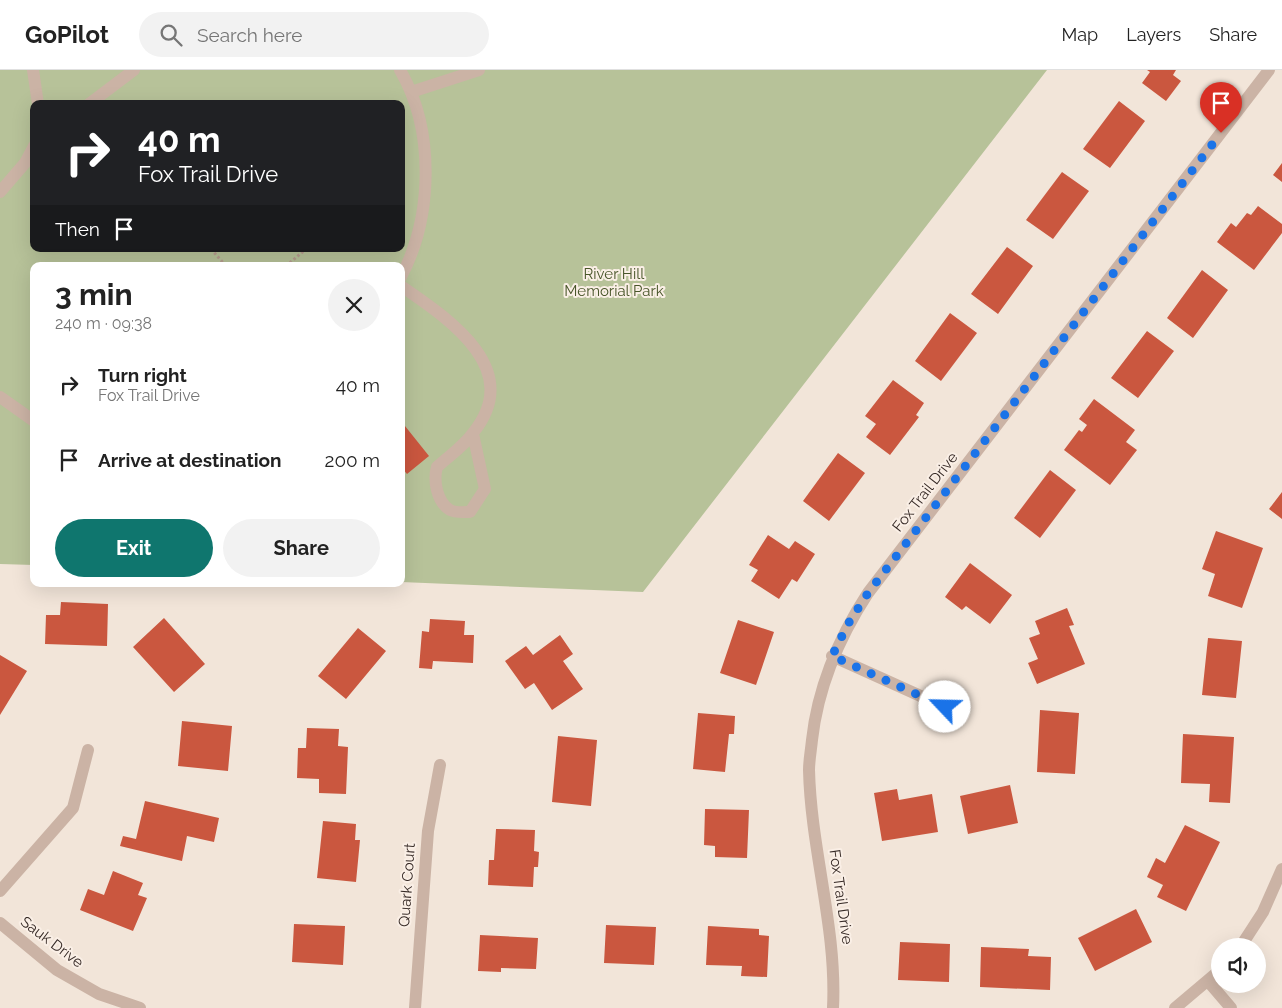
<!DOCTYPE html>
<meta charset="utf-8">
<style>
body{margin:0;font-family:Raleway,sans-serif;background:#f2f2f2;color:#222;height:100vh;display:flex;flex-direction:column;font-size:19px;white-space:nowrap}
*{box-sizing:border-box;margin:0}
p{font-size:16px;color:#767676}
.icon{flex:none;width:28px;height:28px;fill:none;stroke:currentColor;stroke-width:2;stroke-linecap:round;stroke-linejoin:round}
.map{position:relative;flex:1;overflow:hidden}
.sheet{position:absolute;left:30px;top:192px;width:375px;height:325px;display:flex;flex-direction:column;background:#fff;border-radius:10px;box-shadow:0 5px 20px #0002}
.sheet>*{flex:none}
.hud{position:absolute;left:30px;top:30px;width:375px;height:152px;border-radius:10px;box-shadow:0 5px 20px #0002;background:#202124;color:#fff;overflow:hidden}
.buttons{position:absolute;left:1211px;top:868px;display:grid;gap:10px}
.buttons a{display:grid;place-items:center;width:55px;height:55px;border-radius:50%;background:#fff;box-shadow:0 5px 20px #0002;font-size:25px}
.pin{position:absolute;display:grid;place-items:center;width:42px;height:42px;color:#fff;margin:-51px -21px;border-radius:50% 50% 50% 0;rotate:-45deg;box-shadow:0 0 5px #0007}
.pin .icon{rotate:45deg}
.me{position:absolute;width:55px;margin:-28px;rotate:294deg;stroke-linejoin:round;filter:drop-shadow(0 0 4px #0008)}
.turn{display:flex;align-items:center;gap:18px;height:105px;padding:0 25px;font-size:22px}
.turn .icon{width:65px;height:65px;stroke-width:2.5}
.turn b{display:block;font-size:35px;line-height:42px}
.then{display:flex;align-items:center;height:48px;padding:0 25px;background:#0003;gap:10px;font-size:19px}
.round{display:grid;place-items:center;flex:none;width:52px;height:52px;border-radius:26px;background:#f2f2f2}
.overview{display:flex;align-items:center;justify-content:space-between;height:85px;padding:0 25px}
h1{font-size:30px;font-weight:700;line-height:38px}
.cta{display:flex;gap:10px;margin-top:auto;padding:10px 25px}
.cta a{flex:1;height:58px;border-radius:30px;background:#0f766e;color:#fff;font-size:20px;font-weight:700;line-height:58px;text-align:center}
.cta a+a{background:#f2f2f2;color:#222}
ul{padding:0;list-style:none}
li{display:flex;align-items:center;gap:15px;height:75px;padding:0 25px}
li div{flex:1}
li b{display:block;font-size:19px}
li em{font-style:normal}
header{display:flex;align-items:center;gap:30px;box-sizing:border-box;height:70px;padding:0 25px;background:#fff;border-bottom:1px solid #e0e0e0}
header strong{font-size:24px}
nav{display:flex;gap:28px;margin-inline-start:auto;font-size:18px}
.search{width:350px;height:45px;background:#f2f2f2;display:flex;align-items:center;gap:12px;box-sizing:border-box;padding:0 18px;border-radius:28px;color:#767676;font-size:19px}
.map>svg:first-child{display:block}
.green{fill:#b7c299;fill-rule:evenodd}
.building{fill:#ca573f}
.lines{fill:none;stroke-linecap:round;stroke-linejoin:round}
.path{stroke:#b69d8f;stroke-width:3;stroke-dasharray:2.5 2.5;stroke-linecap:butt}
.minor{stroke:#cbb3a5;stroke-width:12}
.route{stroke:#1a73e8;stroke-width:9;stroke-dasharray:0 16.2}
.labels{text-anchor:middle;stroke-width:4;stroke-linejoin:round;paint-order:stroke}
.park-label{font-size:15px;fill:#485529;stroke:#faefe6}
.street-label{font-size:15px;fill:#362a26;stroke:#faefe6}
</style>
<header>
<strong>GoPilot</strong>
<div class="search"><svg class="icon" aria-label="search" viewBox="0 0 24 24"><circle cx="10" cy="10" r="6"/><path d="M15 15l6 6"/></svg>Search here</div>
<nav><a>Map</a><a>Layers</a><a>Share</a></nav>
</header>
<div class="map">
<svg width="1282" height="938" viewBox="0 0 1282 938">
<rect width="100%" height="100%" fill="#f2e5d9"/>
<path class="green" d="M0,0H1047L643,522L401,512V196H34V495L0,494ZM34,34H401V179H34Z"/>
<path class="building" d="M1147,0H1176L1173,5L1181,11L1166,31L1142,13L1150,2Z
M1119,31L1145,51L1110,98L1083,79Z
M1282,93V112L1273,105Z
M1062,102L1089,121L1053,169L1026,150Z
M1258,136L1282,154V163L1254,200L1217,172L1231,153L1236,157L1247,143L1251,145Z
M1007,177L1033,196L998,244L971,224Z
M1202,200L1228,220L1193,268L1167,248Z
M950,243L977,263L941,311L915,291Z
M1147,261L1174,281L1138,328L1111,308Z
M893,310L924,333L916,345L919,347L890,385L866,367L876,354L865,346Z
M1094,329L1135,360L1126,372L1137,380L1110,415L1064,380L1079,360L1082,362L1087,355L1079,349Z
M401,351L429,386L407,404L401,397Z
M838,383L865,403L829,451L803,431Z
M1050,400L1076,420L1040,468L1014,448Z
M1282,422V449L1269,439Z
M1216,461L1263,478L1242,538L1208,526L1215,504L1202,499Z
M768,465L789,479L795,471L815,484L797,512L792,509L779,529L751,511L758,500L749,495Z
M970,493L1012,525L990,554L966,536L962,540L945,527Z
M61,532L108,534L107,576L45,574L46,545H60Z
M1067,538L1074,555L1069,556L1085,594L1037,614L1028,593L1038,589L1029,568L1040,564L1035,551Z
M164,548L205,594L174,622L133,577Z
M430,549L465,551L464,565H474L473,593L433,591L432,599L419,598L422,561L429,562Z
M738,550L774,562L756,615L720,603Z
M358,558L386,581L346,629L318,606Z
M560,565L573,584L563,591L583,619L552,640L534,613L525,619L505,591L526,576L533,585Z
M1208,568L1242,571L1236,628L1202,625Z
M0,585L27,601L0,645Z
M1040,640L1079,643L1075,704L1037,702Z
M698,643L735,646L734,664H729L725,702L693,699Z
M182,651L232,656L228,701L178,696Z
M307,658L339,659L338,676L348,677L346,724L319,723V709L297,708L298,678H306Z
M1183,664L1234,667L1230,733L1209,732L1210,714L1181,713Z
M558,666L597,670L591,736L552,732Z
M1010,715L1018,753L968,764L960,726Z
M897,719L899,730L932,724L938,762L882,771L874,723Z
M145,731L219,748L214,772L187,766L182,791L120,776L123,766L136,769Z
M705,739L749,740L747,788L715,787V776L704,775Z
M323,751L356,754L355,770H360L356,812L317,808Z
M1185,755L1220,772L1186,841L1157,827L1163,815L1147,807L1156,788L1165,793Z
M496,759L535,760L534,781L539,782L538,797H534L533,817L488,815L489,790H494Z
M113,801L143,813L138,825L147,828L133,861L80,840L88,819L104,825Z
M1136,839L1152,872L1095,901L1078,868Z
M294,854L345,856L343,895L292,892Z
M606,855L656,857L654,895L604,893Z
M708,856L759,859V865L769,866L767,907L741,906L742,896L706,895Z
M480,865L538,868L536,899L501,898V902L478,901Z
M900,872L950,874L949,912L898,910Z
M981,877L1029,879L1028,886L1051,887L1050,920L980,917Z"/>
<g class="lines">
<path class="path" d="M211,179L226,196
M286,196L306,179"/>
<path class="minor" d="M33,0L38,34
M400,0C435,60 433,146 401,207
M411,22L479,0
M89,34L134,0
M0,122L25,93L34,76
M401,216C449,249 525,299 473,363C464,376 449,386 437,397C433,411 437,432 450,440C455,443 464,442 470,442L485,419L473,364
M0,327L34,351
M832,586L945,637
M0,821L73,738L88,680
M0,853L57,900L99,924L140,938
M1241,876L1263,842L1282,799
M1208,911L1231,938
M415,938L428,761L440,695
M833,938C837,858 811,781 809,700C809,691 811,680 812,670C818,616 838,569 868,523L1269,0
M1175,938L1220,900"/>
</g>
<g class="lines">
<path class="route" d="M945,637L832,586L848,554L868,523L1221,63"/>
</g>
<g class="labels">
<g class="park-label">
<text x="614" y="209">River Hill<tspan x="614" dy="17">Memorial Park</tspan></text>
</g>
<g class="street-label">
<text transform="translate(925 422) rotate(-52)" y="5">Fox Trail Drive</text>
<text transform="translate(407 815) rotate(-86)" y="5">Quark Court</text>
<text transform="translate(841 827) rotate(82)" y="5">Fox Trail Drive</text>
<text transform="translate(52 872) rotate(37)" y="5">Sauk Drive</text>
</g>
</g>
</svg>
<div class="buttons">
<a><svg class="icon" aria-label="sound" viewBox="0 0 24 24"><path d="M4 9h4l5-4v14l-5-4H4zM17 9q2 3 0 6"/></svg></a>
</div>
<div class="pin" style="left:1221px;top:63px;background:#d93025"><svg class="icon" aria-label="arrive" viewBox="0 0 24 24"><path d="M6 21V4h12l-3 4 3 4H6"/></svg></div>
<svg class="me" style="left:945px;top:637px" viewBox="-20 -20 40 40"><circle r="19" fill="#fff"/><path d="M0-13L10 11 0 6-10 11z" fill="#1a73e8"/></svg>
<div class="hud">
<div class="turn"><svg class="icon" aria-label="right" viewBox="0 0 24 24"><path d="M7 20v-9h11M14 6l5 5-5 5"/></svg><div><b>40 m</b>Fox Trail Drive</div></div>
<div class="then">Then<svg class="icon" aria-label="arrive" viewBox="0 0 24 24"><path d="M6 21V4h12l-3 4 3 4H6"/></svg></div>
</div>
<section class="sheet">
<div class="overview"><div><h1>3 min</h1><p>240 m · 09:38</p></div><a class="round"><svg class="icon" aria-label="close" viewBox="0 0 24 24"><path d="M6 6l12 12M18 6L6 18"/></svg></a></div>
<ul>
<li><svg class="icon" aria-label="right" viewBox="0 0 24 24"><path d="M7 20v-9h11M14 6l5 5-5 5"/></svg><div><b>Turn right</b><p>Fox Trail Drive</p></div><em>40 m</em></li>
<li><svg class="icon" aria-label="arrive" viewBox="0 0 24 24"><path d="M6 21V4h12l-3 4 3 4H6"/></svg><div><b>Arrive at destination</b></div><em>200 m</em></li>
</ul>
<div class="cta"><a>Exit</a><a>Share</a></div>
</section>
</div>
